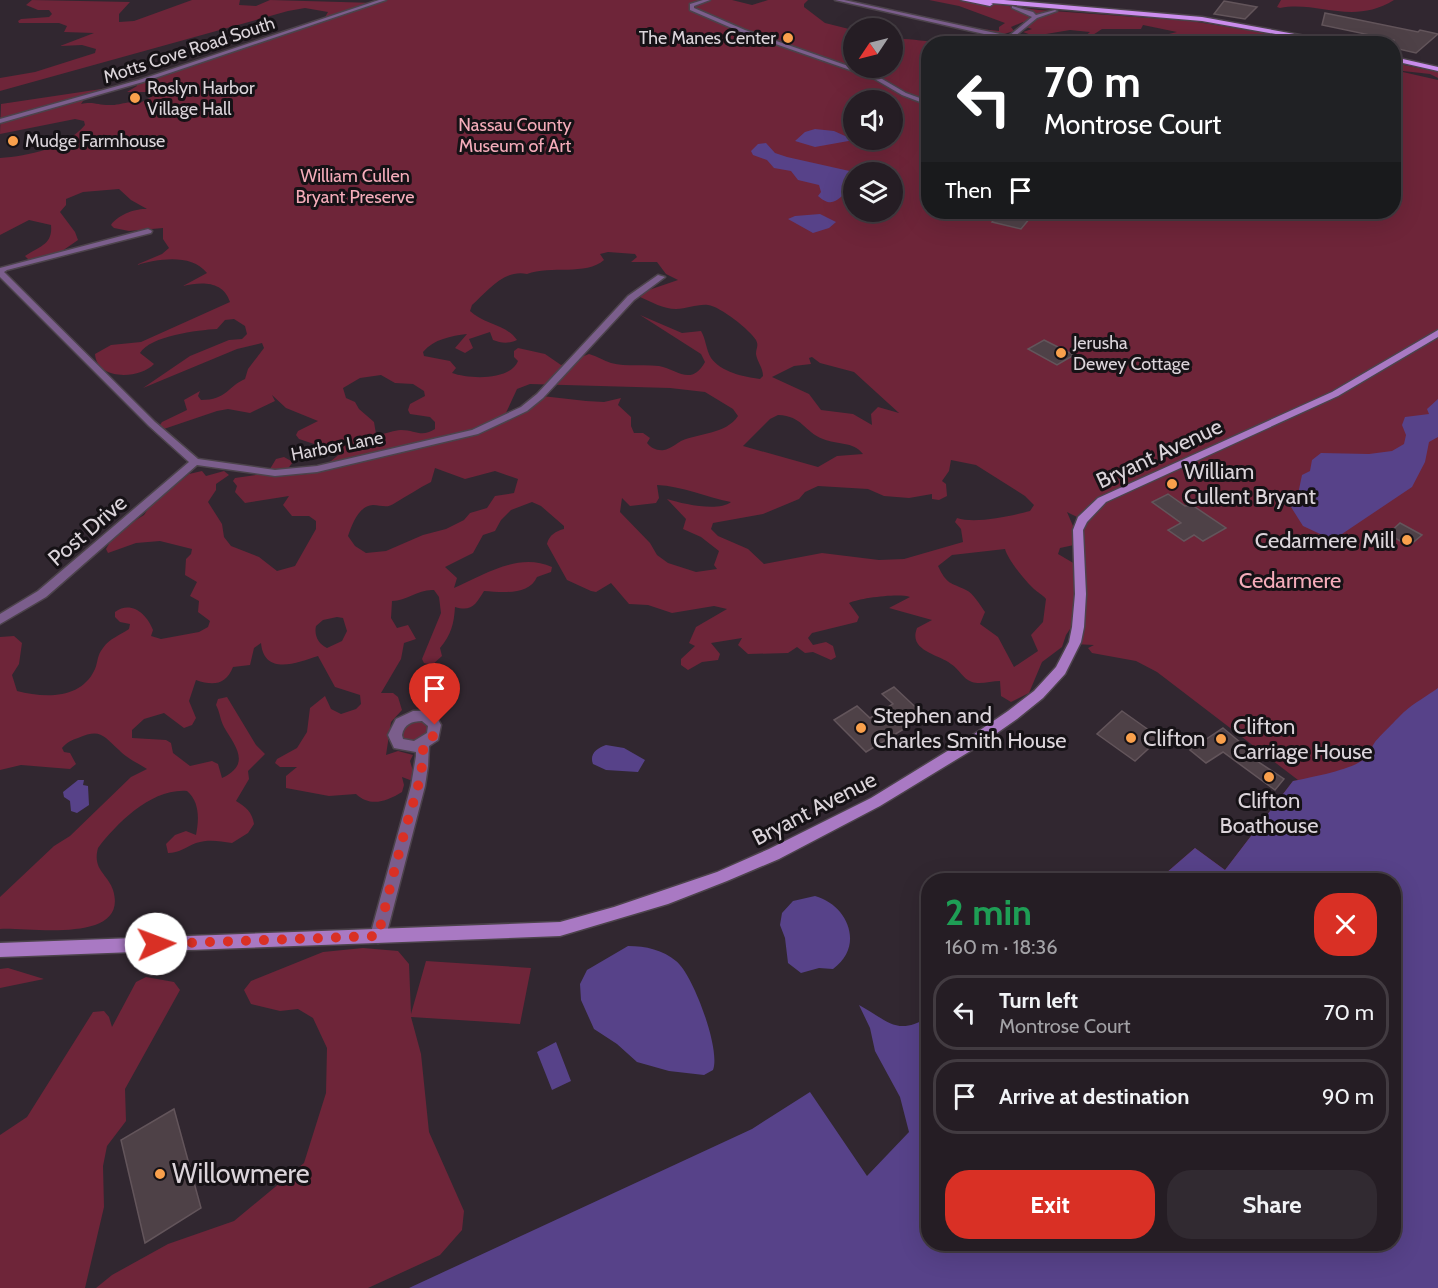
<!DOCTYPE html>
<meta charset="utf-8">
<style>
body{margin:0;font-family:Cabin,sans-serif;background:#312a31;color:#f1f3f6;height:100vh;display:flex;flex-direction:column;font-size:22px;white-space:nowrap}
*{box-sizing:border-box;margin:0}
p{font-size:20px;color:#a3a2a6}
.icon{flex:none;width:33px;height:33px;fill:none;stroke:currentColor;stroke-width:2;stroke-linecap:round;stroke-linejoin:round}
.map{position:relative;flex:1;overflow:hidden}
.drawer{position:absolute;left:921px;top:873px;width:480px;height:378px;display:flex;flex-direction:column;background:#251d24;border-radius:24px;box-shadow:0 6px 24px #0002,0 0 0 2px #423b41}
.drawer>*{flex:none}
.banner{position:absolute;left:921px;top:36px;width:480px;height:183px;border-radius:24px;box-shadow:0 6px 24px #0002,0 0 0 2px #423b41;background:#202124;color:#fff;overflow:hidden}
.needle{width:39px;rotate:235deg}
.controls{position:absolute;left:843px;top:18px;display:grid;gap:12px}
.controls a{display:grid;place-items:center;width:60px;height:60px;border-radius:50%;background:#251d24;box-shadow:0 6px 24px #0002,0 0 0 2px #423b41;font-size:30px}
.pin{position:absolute;display:grid;place-items:center;width:51px;height:51px;color:#fff;margin:-62px -26px;border-radius:50% 50% 50% 0;rotate:-45deg;box-shadow:0 0 6px #0007}
.pin .icon{rotate:45deg}
.me{position:absolute;width:66px;margin:-33px;rotate:88deg;stroke-linejoin:round;filter:drop-shadow(0 0 4px #0008)}
.turn{display:flex;align-items:center;gap:21px;height:126px;padding:0 24px;font-size:27px}
.turn .icon{width:78px;height:78px;stroke-width:2.5}
.turn b{display:block;font-size:42px;line-height:51px}
.then{display:flex;align-items:center;height:57px;padding:0 24px;background:#0003;gap:12px;font-size:22px}
.round{display:grid;place-items:center;flex:none;width:63px;height:63px;border-radius:24px;background:#312a31}
.summary{display:flex;align-items:center;justify-content:space-between;height:102px;padding:0 24px}
h1{font-size:36px;font-weight:700;line-height:45px;color:#1e9e55}
.primary-button{display:flex;gap:12px;margin-top:auto;padding:12px 24px}
.primary-button a{flex:1;height:69px;border-radius:24px;background:#d93025;color:#fff;font-size:24px;font-weight:700;line-height:69px;text-align:center}
.primary-button a+a{background:#312a31;color:#f1f3f6}
ul{padding:0;list-style:none}
li{display:flex;align-items:center;gap:18px;height:75px;margin:0 12px 9px;padding:0 12px;border:3px solid #423b41;border-radius:24px}
li div{flex:1}
li b{display:block;font-size:22px}
li em{font-style:normal}
.map>svg:first-child{display:block}
.green{fill:#6e2539;fill-rule:evenodd}
.water{fill:#574289}
.building{fill:#4e4147;stroke:#63555b;stroke-width:1.5}
.lines{fill:none;stroke-linecap:round;stroke-linejoin:round}
.street-casing{stroke:#4c434b;stroke-width:3}
.secondary-casing{stroke:#4c434b;stroke-width:3}
.primary-casing{stroke:#4c434b;stroke-width:3}
.street{fill:#7b5e8c;fill-rule:evenodd}
.secondary{fill:#a979c3;fill-rule:evenodd}
.primary{fill:#cc8eee;fill-rule:evenodd}
.route{stroke:#d93025;stroke-width:10;stroke-dasharray:0 18}
.poi-dot{fill:#f9a04c;stroke:#161216;stroke-width:2}
.labels{text-anchor:middle;stroke-width:6;stroke-linejoin:round;paint-order:stroke}
.far-poi-label{font-size:18px;fill:#dbd4da;stroke:#161216;text-anchor:start}
.far-street-label{font-size:18px;fill:#dbd4da;stroke:#161216}
.far-park-label{font-size:18px;fill:#f5acba;stroke:#161216}
.street-label{font-size:22px;fill:#dbd4da;stroke:#161216}
.poi-label{font-size:22px;fill:#dbd4da;stroke:#161216;text-anchor:start}
.park-label{font-size:22px;fill:#f5acba;stroke:#161216}
.near-poi-label{font-size:27px;fill:#dbd4da;stroke:#161216;text-anchor:start}
</style>
<div class="map">
<svg width="1438" height="1288" viewBox="0 0 1438 1288">
<rect width="100%" height="100%" fill="#312730"/>
<path class="green" d="M32,0L130,2L119,14V22L134,21L192,0H240L239,5L256,6L270,0L376,3L384,0H732L752,5L768,0H808L804,4V7L825,23L853,30L854,68H892L893,39C911,38 929,43 948,42C970,41 992,31 1012,43L928,44V212H1394V67L1399,64L1438,72V78L1430,74L1394,70L1438,80V763L1251,873L1158,880L1195,848L1225,870L1293,781L1298,780L1157,672L1136,661L1092,653L1088,648L1094,645L1074,644L1076,620L1066,635L1062,647L1042,662L1029,693L1011,702L1001,696L1000,681C991,681 980,685 972,682C963,679 959,669 951,664C938,654 908,651 917,628L932,620L889,608L910,597C899,593 860,598 849,603L859,617L857,622L812,633L808,638L813,645L826,642L833,646L836,657L831,660L813,652L805,653L797,647L788,653L748,654L738,645L742,638L711,643L720,654L718,660L702,662L688,670L681,665V659L695,646L689,643L696,627L727,609L714,606L672,613L648,605L629,604L611,583L596,592L591,591L567,580L547,544C549,535 556,531 564,529V526L541,506L532,502L511,510L501,520L495,531L483,535L473,553L445,567L457,578L454,588C484,575 518,552 552,567L551,572L537,577C529,596 501,592 484,591C476,604 472,612 455,607C454,624 451,635 440,648L442,656L432,665L424,663L422,659L441,613L439,597L434,590C418,589 407,601 392,601L391,618L397,628L408,625L416,639L404,643L401,659L381,693H393L398,697L402,710L391,722L386,755L398,751L413,755L410,761L415,778L410,780L402,777L404,785L402,792C386,802 370,807 356,794L329,796L286,788V776L297,767H280L275,763L277,759L297,748L307,732L310,708L325,696L331,709L341,714L356,709L361,704L360,695L335,687L318,656C297,663 264,676 261,643L254,648L250,665L233,667C226,685 213,686 196,680L189,701L196,718L192,725L184,728L164,713L144,719L132,730V738L166,740L171,743L173,753L190,766L212,761L218,764L222,778C252,764 235,746 224,727C220,720 220,712 216,705L218,699L227,697L256,745L265,754L248,771L249,779L236,801C246,807 252,812 254,824L248,833L232,843C219,841 209,839 196,843C186,847 179,853 168,853L166,844L175,835L186,831L196,835C199,820 200,802 187,791C152,788 117,823 98,848C92,870 108,874 113,890C130,945 28,927 0,929V897L54,846L70,836L131,777L147,769C138,763 126,758 119,750C103,736 101,728 78,738C72,740 67,742 62,748L64,752L70,753L76,764L70,769L21,765L0,770V637L14,636L22,643L19,664L12,675L17,691C44,698 81,700 95,669C98,662 97,655 103,648C109,639 120,635 129,629L130,624L120,622L115,617V612C131,600 147,614 153,630L151,636L161,639L199,632L208,627L210,621L198,612L199,601L190,596L197,582L185,575L186,559L191,554L192,549L160,541L136,543L108,553L106,549L115,533L144,515L149,507L189,474L202,471L206,476L224,471L229,475L216,484V490L208,502L222,524L224,537L231,546L259,557L277,571L295,566L316,529V521L309,516H292L283,505L289,496L245,503L235,492L237,486L233,481L235,478L262,474L270,469L276,459L284,457L293,462L286,471C307,482 325,466 341,453L299,439L296,435L298,431L318,421L286,408L272,395L275,401L250,413L228,409L217,411L155,432L162,422L187,410L184,400L200,391L198,396L201,400C227,400 228,386 245,379L248,369L264,348L262,343L237,349L143,388L190,356L229,340L242,339L247,334L245,326L234,319L225,320L217,329C198,330 150,336 140,353L154,364C140,379 97,381 95,354L111,345L141,342L230,302C223,280 200,282 183,286L207,273C191,253 158,259 136,265L162,254L169,248L163,239V228L129,231L114,228L111,225C117,215 136,208 147,209L131,200L119,189L83,192L66,199V205L60,212L75,232L78,240L52,258L32,263L25,256C39,246 53,245 51,225L29,220L0,235V158C29,156 65,148 85,125L84,121L75,119L0,134L1,104L108,88L110,89L85,98L81,104C92,101 98,105 109,105C121,106 126,100 138,104L153,96L146,92H127L137,86L136,83L323,21L328,12L305,8L288,11L0,91V78L35,72L95,53L96,49L82,45L60,46L94,33L64,32L67,26L59,23H19L18,21L21,19L49,17L52,14L49,10H38L26,5ZM854,100H892V140H854ZM854,172H892V212H854ZM608,252L635,254L637,257L631,262H657L666,274L678,280L643,292L639,295L640,297C652,302 663,309 676,309C687,309 697,304 708,305C720,306 751,331 756,340C759,346 756,348 756,354C757,362 763,367 763,376L760,379C744,377 721,372 711,358C706,350 706,339 701,331L682,333L640,315L701,354L705,362C691,387 677,369 659,366C643,364 627,367 611,363C604,361 597,356 589,354L561,365L545,354L518,348L514,351V357L518,361C510,381 469,379 452,373L456,368L450,361L424,356L423,352C434,339 451,336 467,334L455,348L465,353L473,348L469,339L490,332L493,340C501,343 508,344 517,340C506,324 483,324 470,311L472,305C488,291 504,269 527,274C551,265 586,276 604,260L600,254ZM812,357L820,363L854,372L899,413L878,407L871,414L872,425L853,414L821,410L809,394L772,377L794,366L811,364L809,358ZM381,375L395,383L413,384L424,391L425,396L410,404L408,410L410,414L430,417L435,422V429C421,438 416,430 401,430C393,430 386,435 376,434L374,422L359,409L355,402L346,398L343,388L360,378ZM530,384L670,388L705,392L733,409L738,416C726,434 700,433 681,441C676,444 670,449 664,450C657,451 651,448 647,443L650,438L643,433H634L631,426V417L618,405L621,398L604,402L586,401L533,395L528,402L532,407L505,415L517,389ZM778,415C803,416 803,431 823,439C837,445 853,441 863,454L837,456L818,467L743,446L770,419ZM951,460L976,465L1025,496L1034,505L1030,511C1011,516 975,524 957,518L955,522L961,529L963,542L904,559L879,560L822,553L764,564L748,549L718,536L711,529L713,523L763,514L799,499L805,492L818,486L868,489L884,496L909,498L932,494V499L939,500L947,496L946,484L942,481L949,471ZM435,468L465,479L495,471L518,479L514,493L495,496L487,508L470,513L464,520L446,529L423,535L386,551L366,553L355,546L348,536C352,525 358,506 373,505C381,505 387,509 395,503C407,496 419,488 431,482ZM657,485C682,486 706,497 731,502C718,512 683,504 667,499L686,519L683,529L701,537L719,551L714,565L717,569L696,572L668,563L657,555L650,543L620,512L622,498L630,506L656,503L659,498ZM1067,512L1079,518L1075,564L1058,554L1060,548L1074,545L1076,533ZM1005,549C1008,560 1026,582 1034,589C1038,593 1042,594 1046,599L1043,622L1031,635L1038,651L1014,667L998,637L980,624L985,612C981,606 973,593 966,590C950,582 947,585 938,566L952,555ZM337,617L343,618L347,631L342,641L327,648C318,644 314,635 316,626L323,620Z
M929,0H963L1039,10L1191,21L1284,36L1305,43H1281L1283,42L1266,38L1262,41L1271,43L1235,41L1237,43H1219L1208,36H1174L1169,34L1177,32L1143,25L1141,29H1102C1089,37 1085,43 1067,43L1079,41L1090,32L1070,30L1034,36L1023,32L1032,29L1026,27V24L1023,22L1011,27L1014,31L1004,34L978,30L973,28L999,31V27L1005,23L959,6Z
M1281,0H1394C1352,26 1317,0 1280,8L1277,7Z
M408,720L428,721L431,733L407,745L398,732Z
M363,948L398,951L409,964L411,1014L426,961L531,968L520,1024L411,1017L421,1054L429,1132L464,1211L462,1230L440,1255L368,1288H96L112,1275L168,1244L234,1221L304,1163L326,1093L327,1048L313,1018L298,1009L280,1011L251,1004L244,990L251,981L323,952Z
M8,968L44,979L0,988V969Z
M146,977L174,982L180,990L125,1089L126,1121L107,1146L103,1166L104,1207L85,1288H0V1135L27,1117L93,1012L104,1011L109,1017L112,1027L136,982Z"/>
<path class="water" d="M815,129L834,131L854,140L815,147L795,141L805,132Z
M766,143L775,153L787,157L854,172L853,189C838,195 835,211 818,196L821,192L819,185L798,180L791,171L774,168L767,160L753,155L751,151L758,144Z
M820,214L836,222L829,228L813,233L788,219L795,216Z
M1438,399V437L1429,442L1425,462L1412,487L1333,540L1303,526L1291,507L1297,499L1302,475L1310,471L1312,460L1321,453L1369,454L1392,451L1404,444L1406,435L1402,425L1405,417L1429,414L1427,409Z
M1438,688V1288H409L752,1129L810,1092L867,1176L909,1132L900,1097L875,1051L870,1028L859,1005C887,1020 897,1037 928,1017V1244H1394V880H1158L1195,848L1225,870L1293,781C1308,778 1344,771 1358,763C1368,758 1369,751 1375,742C1378,738 1399,717 1404,712C1414,703 1427,696 1438,688Z
M606,745L624,748L645,760L638,772L606,770L593,764C589,754 597,748 606,745Z
M78,780H84L83,785L88,786L89,805L77,813L71,811L70,801L64,797L63,792Z
M815,896C848,905 865,946 833,969L819,968L801,973L788,963L785,938L780,925L782,913L793,901Z
M628,946C646,946 663,950 676,961C693,974 721,1050 713,1070L704,1075L669,1071L637,1062L617,1044L594,1029L581,1000L580,984L587,970Z
M556,1042L571,1081L552,1090L537,1052Z"/>
<path class="building" d="M1224,1L1257,7L1245,19L1214,14Z
M1325,13L1418,32L1420,30L1438,34L1416,53L1394,48V40L1322,25Z
M1000,212H1035L1021,229L992,222Z
M1044,340L1074,355L1057,365L1028,349Z
M1168,494L1185,506L1192,505L1226,528L1203,541L1194,535L1184,541L1168,530L1181,523L1152,502Z
M1400,523L1422,535L1409,546L1388,534Z
M894,687L925,716L866,752L834,720L857,706L870,718L893,704L882,694Z
M1122,711L1160,738L1135,761L1097,734Z
M1223,728L1258,757L1254,759L1284,779L1275,790L1223,752L1206,763L1190,750Z
M174,1109L201,1208L145,1243L121,1140Z"/>
<g class="lines">
<defs>
<path id="street" d="M379,0H386L143,82L0,123V119L139,80Z
M703,0H710L694,6V8L745,30L877,76L906,93L928,101V105L902,95L873,78L741,32L690,10V4Z
M835,0H844L1009,36L1032,17L1012,8V6L1033,12L1036,15L1055,10L1057,11L1037,18L1014,37L1040,44H1028Z
M148,229L152,231L151,233L7,270L4,272L155,422L198,459L275,470L317,466L472,430L521,407L537,394L628,296L658,275L665,277L634,300L543,398L527,411L478,434L317,472L275,476L197,465L46,597L0,624V614L38,591L189,462L149,426L0,277V268Z
M413,711H422L435,714L441,725L438,740L429,746L428,766L425,786L386,936L383,941L378,943L373,941L370,936L411,786L416,756V752L394,748L388,735L396,719ZM422,721L428,726L427,733L414,741L403,739L402,735C404,724 412,721 422,721Z"/>
<path id="secondary" d="M1438,330V337L1338,396L1106,502L1087,522L1083,530L1086,594L1084,627L1081,642L1065,674L1043,698L1017,719L977,747L880,806L779,859L727,881L668,904L560,936L0,957V943L560,922L614,907L717,872L769,849L871,798L967,739L1008,711L1034,691L1056,667L1069,642L1072,627L1075,594L1073,530L1078,517L1098,498L1332,392Z"/>
<path id="primary" d="M961,0H1004L1202,17L1349,44H1332L1202,21L991,3L993,4L990,6Z
M1394,57L1438,67V71L1394,61Z"/>
</defs>
<use href="#street" class="street-casing"/>
<use href="#secondary" class="secondary-casing"/>
<use href="#primary" class="primary-casing"/>
<use href="#street" class="street"/>
<use href="#secondary" class="secondary"/>
<use href="#primary" class="primary"/>
</g>
<g class="lines">
<path class="route" d="M156,944L378,936C387,900 396,863 406,827C414,798 424,775 423,745L433,736L435,725"/>
</g>
<g class="poi-dot">
<circle cx="788" cy="38" r="6"/>
<circle cx="135" cy="98" r="6"/>
<circle cx="13" cy="141" r="6"/>
<circle cx="1061" cy="353" r="6"/>
<circle cx="1172" cy="484" r="6"/>
<circle cx="1407" cy="540" r="6"/>
<circle cx="861" cy="728" r="6"/>
<circle cx="1131" cy="738" r="6"/>
<circle cx="1221" cy="739" r="6"/>
<circle cx="1269" cy="777" r="6"/>
<circle cx="160" cy="1174" r="6"/>
</g>
<g class="labels">
<g class="far-poi-label">
<text x="776" y="44" text-anchor="end">The Manes Center</text>
<text x="147" y="94">Roslyn Harbor<tspan x="147" dy="21">Village Hall</tspan></text>
<text x="25" y="147">Mudge Farmhouse</text>
<text x="1073" y="349">Jerusha<tspan x="1073" dy="21">Dewey Cottage</tspan></text>
</g>
<g class="far-street-label">
<text transform="translate(189 50) rotate(-18)" y="6">Motts Cove Road South</text>
<text transform="translate(337 446) rotate(-11)" y="6">Harbor Lane</text>
</g>
<g class="far-park-label">
<text x="515" y="131">Nassau County<tspan x="515" dy="21">Museum of Art</tspan></text>
<text x="355" y="182">William Cullen<tspan x="355" dy="21">Bryant Preserve</tspan></text>
</g>
<g class="street-label">
<text transform="translate(1159 453) rotate(-25)" y="8">Bryant Avenue</text>
<text transform="translate(87 530) rotate(-41)" y="8">Post Drive</text>
<text transform="translate(814 808) rotate(-27)" y="8">Bryant Avenue</text>
</g>
<g class="poi-label">
<text x="1184" y="479">William<tspan x="1184" dy="25">Cullent Bryant</tspan></text>
<text x="1395" y="548" text-anchor="end">Cedarmere Mill</text>
<text x="873" y="723">Stephen and<tspan x="873" dy="25">Charles Smith House</tspan></text>
<text x="1233" y="734">Clifton<tspan x="1233" dy="25">Carriage House</tspan></text>
<text x="1143" y="746">Clifton</text>
<text x="1269" y="808" text-anchor="middle">Clifton<tspan x="1269" dy="25">Boathouse</tspan></text>
</g>
<g class="park-label">
<text x="1290" y="588">Cedarmere</text>
</g>
<g class="near-poi-label">
<text x="172" y="1183">Willowmere</text>
</g>
</g>
</svg>
<div class="controls">
<a><svg class="needle" viewBox="-14 -14 28 28"><path d="M0-13l5 13h-10z" fill="#e53935"/><path d="M0 13l5-13h-10z" fill="#a3a2a6"/></svg></a>
<a><svg class="icon" aria-label="sound" viewBox="0 0 24 24"><path d="M4 9h4l5-4v14l-5-4H4zM17 9q2 3 0 6"/></svg></a>
<a><svg class="icon" aria-label="layers" viewBox="0 0 24 24"><path d="M12 4l9 5-9 5-9-5zM3 14l9 5 9-5"/></svg></a>
</div>
<div class="pin" style="left:435px;top:725px;background:#d93025"><svg class="icon" aria-label="arrive" viewBox="0 0 24 24"><path d="M6 21V4h12l-3 4 3 4H6"/></svg></div>
<svg class="me" style="left:156px;top:944px" viewBox="-20 -20 40 40"><circle r="19" fill="#fff"/><path d="M0-13L10 11 0 6-10 11z" fill="#d93025"/></svg>
<div class="banner">
<div class="turn"><svg class="icon" aria-label="left" viewBox="0 0 24 24"><path d="M17 20v-9H6M10 6l-5 5 5 5"/></svg><div><b>70 m</b>Montrose Court</div></div>
<div class="then">Then<svg class="icon" aria-label="arrive" viewBox="0 0 24 24"><path d="M6 21V4h12l-3 4 3 4H6"/></svg></div>
</div>
<section class="drawer">
<div class="summary"><div><h1>2 min</h1><p>160 m · 18:36</p></div><a class="round" style="background:#d93025;color:#fff"><svg class="icon" aria-label="close" viewBox="0 0 24 24"><path d="M6 6l12 12M18 6L6 18"/></svg></a></div>
<ul>
<li><svg class="icon" aria-label="left" viewBox="0 0 24 24"><path d="M17 20v-9H6M10 6l-5 5 5 5"/></svg><div><b>Turn left</b><p>Montrose Court</p></div><em>70 m</em></li>
<li><svg class="icon" aria-label="arrive" viewBox="0 0 24 24"><path d="M6 21V4h12l-3 4 3 4H6"/></svg><div><b>Arrive at destination</b></div><em>90 m</em></li>
</ul>
<div class="primary-button"><a>Exit</a><a>Share</a></div>
</section>
</div>
